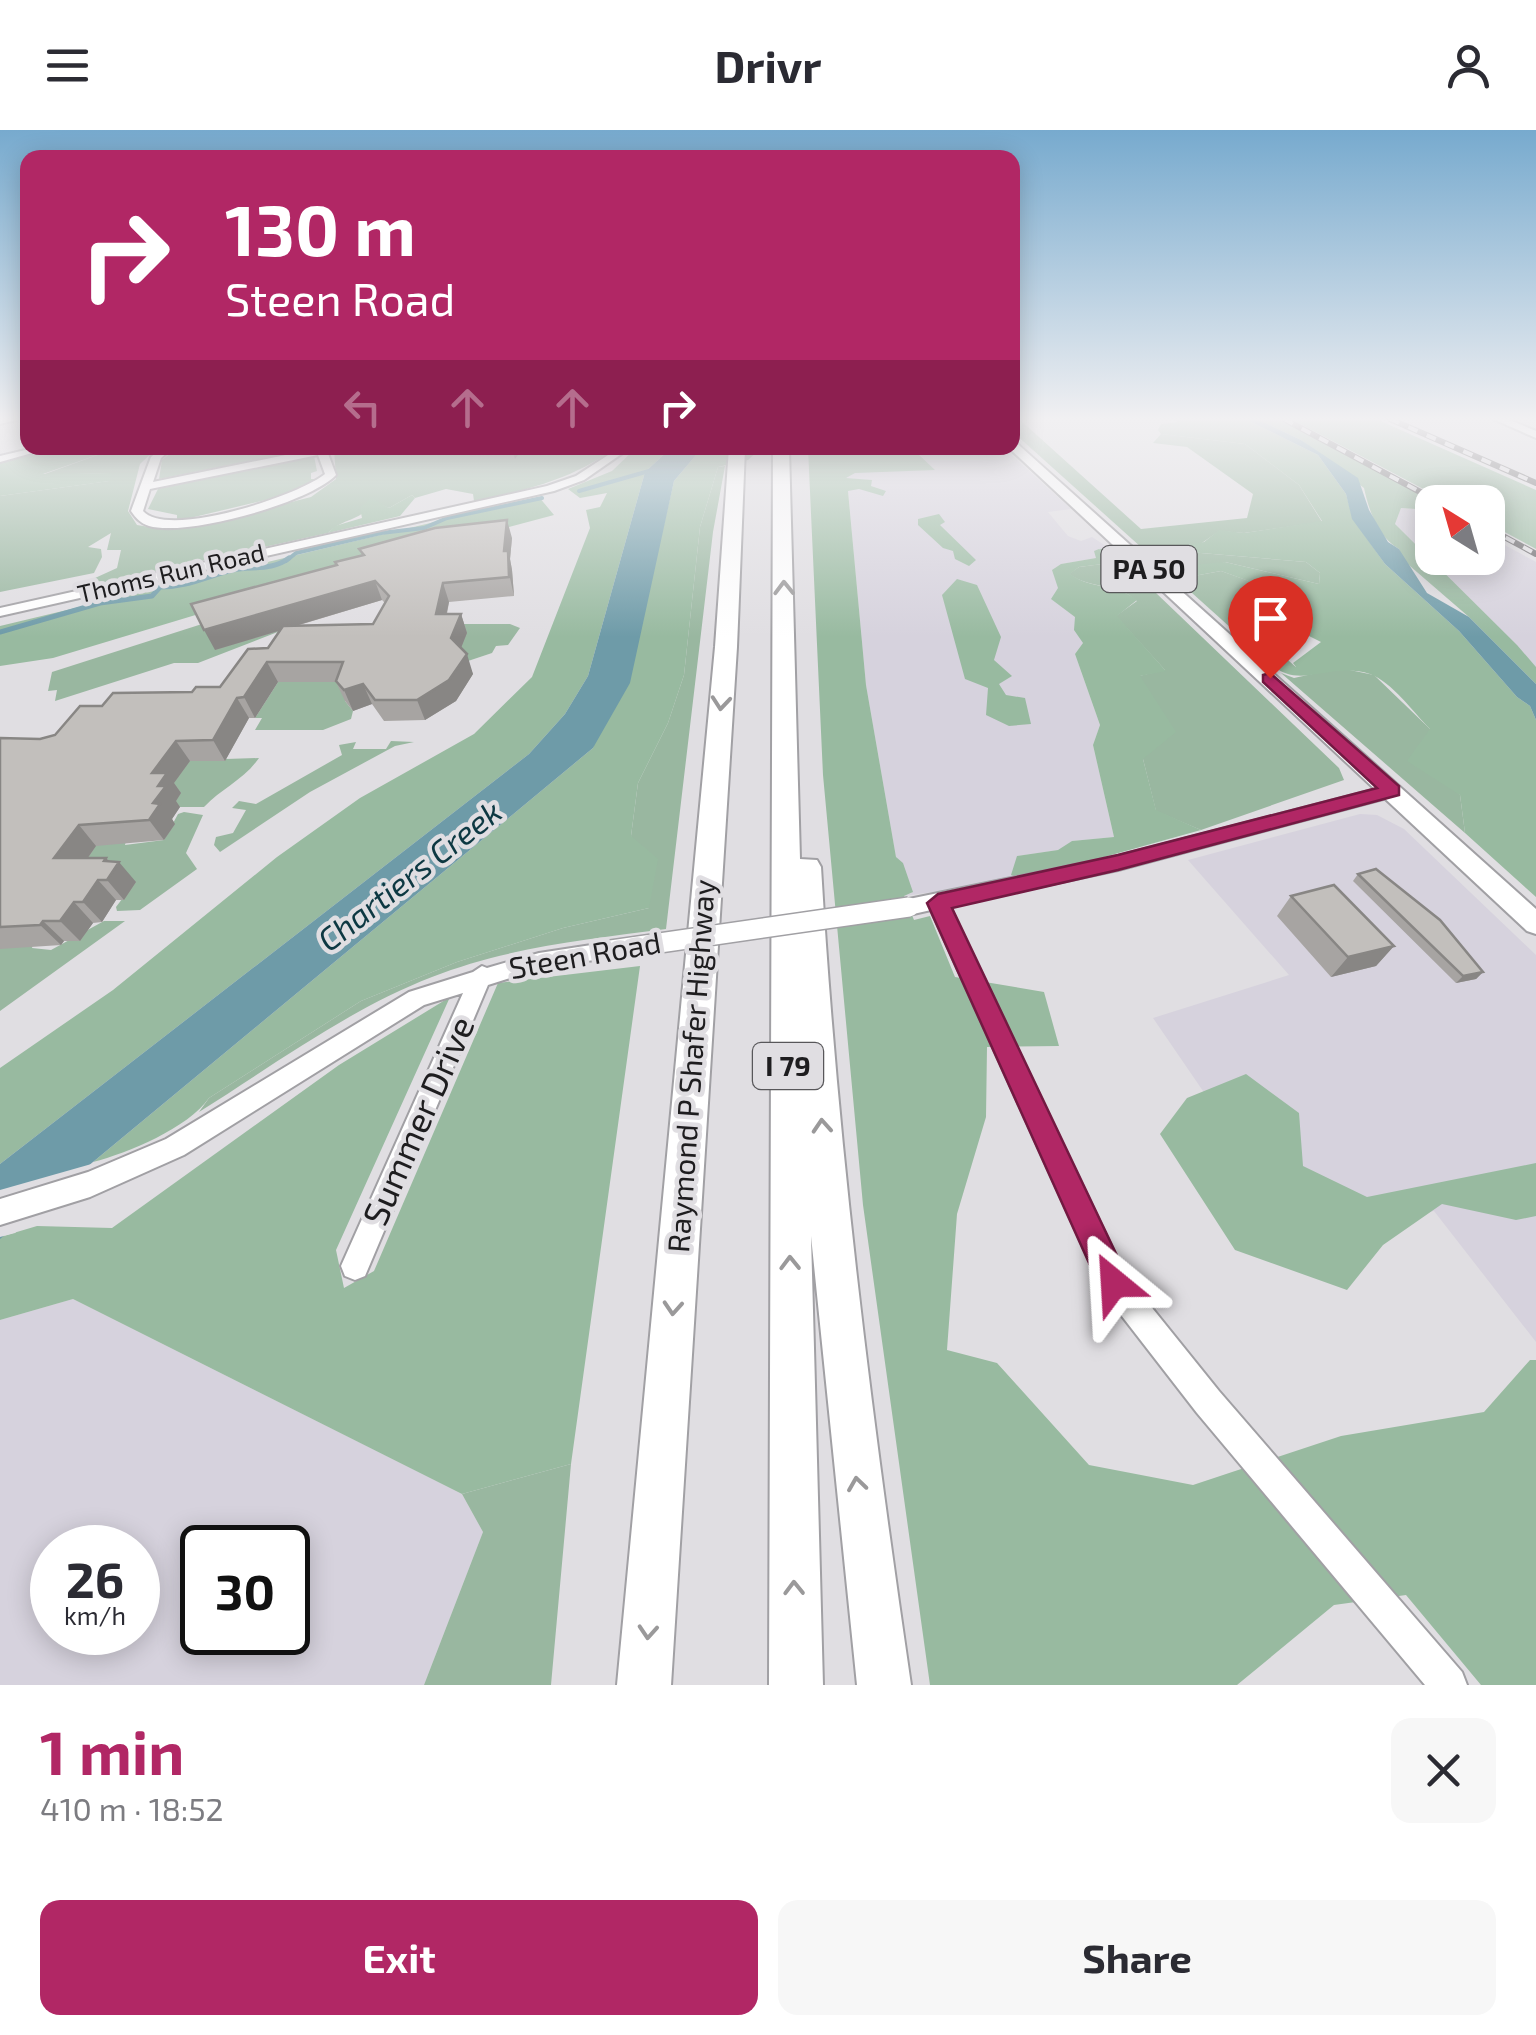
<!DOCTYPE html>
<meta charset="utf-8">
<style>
body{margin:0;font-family:"Exo 2",sans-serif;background:#f7f7f7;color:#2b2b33;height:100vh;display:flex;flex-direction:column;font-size:38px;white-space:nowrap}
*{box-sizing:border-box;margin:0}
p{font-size:32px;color:#7c7c81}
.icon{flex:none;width:55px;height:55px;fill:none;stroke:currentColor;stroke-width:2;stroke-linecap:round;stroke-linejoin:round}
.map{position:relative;height:1555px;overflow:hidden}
.drawer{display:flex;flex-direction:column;background:#fff;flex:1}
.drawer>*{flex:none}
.banner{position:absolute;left:20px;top:20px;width:1000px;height:305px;border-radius:20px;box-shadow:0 5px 25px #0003;background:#b12765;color:#fff;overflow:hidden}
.needle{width:65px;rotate:323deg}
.buttons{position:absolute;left:1415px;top:355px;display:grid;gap:20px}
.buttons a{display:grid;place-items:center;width:90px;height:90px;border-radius:20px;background:#fff;box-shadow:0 5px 25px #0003;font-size:50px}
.speed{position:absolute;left:30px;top:1395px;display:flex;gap:20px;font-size:50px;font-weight:700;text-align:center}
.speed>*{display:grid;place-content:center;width:130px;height:130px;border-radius:50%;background:#fff;box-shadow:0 5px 25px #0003;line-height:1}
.speed small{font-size:25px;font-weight:400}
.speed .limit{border:5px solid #111;border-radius:15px;background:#fff;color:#111}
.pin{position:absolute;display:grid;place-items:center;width:85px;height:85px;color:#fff;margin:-102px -42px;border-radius:50% 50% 50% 0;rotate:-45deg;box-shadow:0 0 10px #0007}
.pin .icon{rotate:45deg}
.me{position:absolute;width:110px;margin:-55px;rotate:333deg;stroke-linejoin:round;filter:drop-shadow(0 0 8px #0008)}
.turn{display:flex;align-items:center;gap:35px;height:210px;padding:0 40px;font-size:45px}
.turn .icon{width:130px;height:130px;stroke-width:2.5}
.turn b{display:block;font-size:70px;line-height:85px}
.lanes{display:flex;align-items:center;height:95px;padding:0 40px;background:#0003;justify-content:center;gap:50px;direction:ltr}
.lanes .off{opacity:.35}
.round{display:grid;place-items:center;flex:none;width:105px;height:105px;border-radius:20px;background:#f7f7f7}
.headline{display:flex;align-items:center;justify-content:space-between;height:170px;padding:0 40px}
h1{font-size:60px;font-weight:700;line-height:75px;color:#b12765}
.button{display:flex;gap:20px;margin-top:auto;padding:20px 40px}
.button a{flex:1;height:115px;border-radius:20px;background:#b12765;color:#fff;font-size:40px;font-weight:700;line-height:115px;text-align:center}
.button a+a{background:#f7f7f7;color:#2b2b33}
header{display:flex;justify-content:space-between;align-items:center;height:130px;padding:0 40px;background:#fff;font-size:45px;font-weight:700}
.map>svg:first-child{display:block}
.built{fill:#d6d2dd;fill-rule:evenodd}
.green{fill:#99b7a0}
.forest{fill:#98baa0}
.water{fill:#6e9ba8}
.pier{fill:#e0dee2}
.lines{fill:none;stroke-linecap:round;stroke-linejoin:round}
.stream-far1{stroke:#6e9ba8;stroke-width:4}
.stream{stroke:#6e9ba8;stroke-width:5}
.minor-casing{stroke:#a1a0a4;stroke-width:4}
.major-casing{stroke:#a1a0a4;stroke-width:4}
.highway-casing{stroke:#a1a0a4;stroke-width:4}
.minor{fill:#fff;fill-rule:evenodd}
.major{fill:#fff;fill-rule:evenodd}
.highway{fill:#fff;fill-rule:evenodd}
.rail-casing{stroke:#656366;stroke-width:6}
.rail{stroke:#e0dee2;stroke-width:4;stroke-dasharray:10;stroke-linecap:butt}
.minor-bridge-casing{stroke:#a1a0a4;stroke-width:22;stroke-linecap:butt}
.minor-bridge{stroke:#fff;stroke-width:19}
.wall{fill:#a7a4a2;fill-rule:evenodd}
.shaded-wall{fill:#888684}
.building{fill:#c2bfbc;stroke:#888684;stroke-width:2.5}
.oneway{stroke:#9a999a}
.route{fill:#b12765;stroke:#731942;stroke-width:2.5}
.labels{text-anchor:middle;stroke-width:9;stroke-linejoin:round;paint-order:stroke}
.far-street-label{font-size:25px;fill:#1e1d1f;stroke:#e0dee2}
.shield{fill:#e0dee2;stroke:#58575a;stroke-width:2.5}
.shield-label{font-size:28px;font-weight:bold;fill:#1e1d1f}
.street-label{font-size:30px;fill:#1e1d1f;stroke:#e0dee2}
.water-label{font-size:32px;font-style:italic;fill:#0d3842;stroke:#e0dee2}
.near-street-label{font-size:35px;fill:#1e1d1f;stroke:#e0dee2}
</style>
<header><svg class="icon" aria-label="menu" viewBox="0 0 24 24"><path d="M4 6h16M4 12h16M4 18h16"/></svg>Drivr<svg class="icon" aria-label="person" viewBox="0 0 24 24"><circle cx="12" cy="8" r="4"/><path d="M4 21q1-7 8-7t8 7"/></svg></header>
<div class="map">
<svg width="1536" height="1555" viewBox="0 0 1536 1555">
<rect width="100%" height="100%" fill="#e0dee2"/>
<path class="built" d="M825,318L934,340L917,322L927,318H1004L1071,379L1048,382L1068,406L1081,411L1092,407L1109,418L1099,419L1097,428L1061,434L1083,513L1075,524L1100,595L1093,615L1114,707L1072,711L1059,720L1017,726L1025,749L904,766L912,763L896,727L866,555L848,360L871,350L844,349Z
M1401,378L1432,380V428H1488V406L1536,432V537L1395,394Z
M1360,684L1377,685L1404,699L1536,825V1212L1434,1081L1307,1113L1153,888L1289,845L1188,730Z
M73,1169L462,1364L483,1402L424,1555H0V1190ZM52,1418H138V1502H52ZM202,1418H288V1502H202Z"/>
<path class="green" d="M1012,289H1019L1141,399L1247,388L1253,364L1187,317L1153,313L1161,304L1245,314L1299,355L1322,392L1244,403L1219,401L1189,422L1306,432L1320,443L1319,454L1225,432L1183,448L1221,441L1269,458L1260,472L1291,497L1278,499L1253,479L1231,480L1297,538L1271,534L1013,302Z
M117,318H157L140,334L128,381L137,395L169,400L198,396L311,367L336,349L334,318H615C573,349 525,361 474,371L473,364L446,359L415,368L412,365L389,378L375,372C359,392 343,388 328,403L96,454L95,448L117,438L121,420H107L111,403L88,417L101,419L102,427L94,443L0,462V366L109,351L110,343L42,345Z
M177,318L180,320L315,318L159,349L162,330Z
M314,326L317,341L311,343V349H318L295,363L190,388L177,389V385L148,379L158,359Z
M725,336L713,402L666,799C588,809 505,818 432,847C349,879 274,935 199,982L209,968L361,871L457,832L563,798L649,778L631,706L638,653L668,593L684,545L700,397L718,337Z
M1109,418L1339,638L1344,650L1201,700L1156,681L1143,629L1139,546L1165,540L1116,486L1137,471C1116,452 1092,460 1069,444L1079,437L1118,432L1099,419Z
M202,494L293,496L198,533H174L55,571L57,560L48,561L52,542Z
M463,494H510L520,498L508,515L496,516L492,523L462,533L457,528Z
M1340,538L1374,545L1430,599L1460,665L1465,703L1281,543L1294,548Z
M278,552H352L345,571L353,581L351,589L323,600H255L262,588H255Z
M391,611L414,612L395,616L310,662L220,722L214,715L216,707L233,703L246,680L232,678L239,671L256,674L342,625L339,615L356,612L353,619H386Z
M259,628C244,650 222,658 204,677H172L135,632Z
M184,682L203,685L186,723L197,739L140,780L117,781L116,777L135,752L79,725L99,711H126L125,715L164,710L178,684Z
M104,791H125L0,881V815L33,814L32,818L51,820Z
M571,1334L551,1555H424L483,1402L462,1364Z"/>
<path class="forest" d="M1175,289H1245L1318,325L1346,364L1353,389L1385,434L1459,501L1517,567L1530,576L1536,590V767L1465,703L1460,665L1407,631L1430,599C1414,583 1392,552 1370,544C1330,531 1300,561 1271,534L1296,537L1293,533L1321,512L1291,497L1259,472L1268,458L1221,441L1183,448L1173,437L1225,432L1319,454L1320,443L1306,432L1189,422L1188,415L1204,412L1219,400L1244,403L1322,391L1299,355L1245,314L1161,304L1158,300L1161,294L1178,292Z
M1257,289H1281L1410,358L1432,375V380L1401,378L1395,394L1517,515L1536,537V554L1469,487L1403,430L1399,419C1378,407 1369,381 1364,358L1301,310Z
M1291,289H1376L1536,360V419L1488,393V372H1448Z
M59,318H117L43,344L111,343L110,351L0,366V333Z
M636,318H671L645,342L588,546L565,584L529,624L0,1034V938L113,860L277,727L360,668L474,604L532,547L590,398L586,380L600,377L607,363L580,368L568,359L612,341Z
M702,318H761L748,330L718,337L700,397L684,545L668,593L638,653L631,706L658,729L649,778L563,798L457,832L361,871L209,968C188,998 128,1023 93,1032L593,618L658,420L674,351Z
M808,318L905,321L927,318L917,323L935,340L855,343L846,348L872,350L871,356L886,361L883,366L859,359L848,361L866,555L896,727L903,733L913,762L904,766L914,790L930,786L955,847L1044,862L1059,916L987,917L986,987L957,1084L947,1220L997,1233L1089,1335L1193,1355L1341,1306L1484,1282L1530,1230H1536V1555H1481L1406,1465L1334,1475L1237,1555H930L863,1075L823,645Z
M412,365L415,368L400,386L328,403L335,396L362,388L360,378L371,368L389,378Z
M539,367L554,385L311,450L53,528L0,536V496Z
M939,384L945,392L940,395L976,430L969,436L955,429L953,421L943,418L918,395V389Z
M1099,419L1119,432L1079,437L1070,444C1092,460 1116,453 1137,470L1117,486L1166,541L1140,546L1176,602L1143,629L1156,680L1201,700L1025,749L1011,745L1017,726L1058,720L1072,711L1114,707L1093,615L1100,595L1075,524L1083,513L1074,500L1075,487L1051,469L1058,458L1052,440L1061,434L1096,428L1094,421Z
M957,449L977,455L1001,507L994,530L1012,546L999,554L1006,565L1025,568L1031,594L1009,596L986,585L988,558L965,549L942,465Z
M640,836L571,1334L462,1364L73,1169L0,1190V1107L37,1096L112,1098L339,935L450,867L336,1120L344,1158L374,1141L498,853Z
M1246,944L1299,983L1303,1036L1367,1067L1536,1033V1086L1516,1090L1442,1074L1383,1115L1347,1160L1235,1120L1160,1004L1187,968Z"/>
<path class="water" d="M1245,289H1257L1301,310L1358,348L1369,380L1388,412L1399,419L1427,463L1469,487L1536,554V590L1530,576L1517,567L1459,501L1385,434L1352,389L1346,364L1318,325Z
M671,318H702L674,351L630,553L593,618L0,1109V1034L529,624L565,584L588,546L645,342Z"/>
<path class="pier" d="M102,1031L15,1103L0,1107V1060Z"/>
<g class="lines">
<path class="stream-far1" d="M579,361L649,341
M286,431L296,423L381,403L424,398L447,388L542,368"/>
<path class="stream" d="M0,502L100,473L152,466L160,457C188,457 207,446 233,440C253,436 272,441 289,428"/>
<defs>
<path id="minor" d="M0,289H19L0,294Z
M1493,289H1507L1536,301V308Z
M34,318H50L0,332V326Z
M161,318H172L161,328L153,352L320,318H330L327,321L336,345C309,373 187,407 149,396C140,393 136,388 131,381L151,327ZM318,325L325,344C298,366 168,409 143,381L150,359Z
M619,318H630L584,350L554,361L0,486V478L547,356L576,346Z
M1392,655L1401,661L1398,665L1118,740L949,776L1124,1143L1219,1261L1462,1542L1467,1555H1425L1197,1283L1104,1163L931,780L909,785L899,777L909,769L1118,726Z
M611,812L618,814L621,820L618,826L539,839L488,855L365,1146L355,1150L345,1146L341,1136L463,863L424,875L184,1025L90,1067L0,1095V1069L88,1042L166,1009L409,862L473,842L482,836L487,838L539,823Z"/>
<path id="major" d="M1012,309L1536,779V804L1527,801L1009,318Z"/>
<path id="highway" d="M729,318H745L737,517L671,1555H617L715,517Z
M773,318H789L800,729L817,730L821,737C837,1012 871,1283 911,1555H857L811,1106L823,1555H769Z"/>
</defs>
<use href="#minor" class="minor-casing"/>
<use href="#major" class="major-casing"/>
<use href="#highway" class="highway-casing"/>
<use href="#minor" class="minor"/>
<use href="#major" class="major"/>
<use href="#highway" class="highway"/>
<defs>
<path id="rail" d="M1284,289L1439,372
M1390,289L1536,353
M1488,398L1536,424"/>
</defs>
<use href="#rail" class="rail-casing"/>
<use href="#rail" class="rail"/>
<defs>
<path id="minor-bridge" d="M611,820L909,777"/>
</defs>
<use href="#minor-bridge" class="minor-bridge-casing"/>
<use href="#minor-bridge" class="minor-bridge"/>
</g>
<path class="wall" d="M467,318H523L515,329L470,327Z
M512,408L510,429L512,440L514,466L449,472L447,484H461L467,503L461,518L473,544L456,571L425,590L384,591L372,574L353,581L345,571L336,552H278L255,588H249L225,631H190L174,653L181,663L176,671L180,677L172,689L175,694L164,710L96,716L88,728H106L136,752L124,770H116L102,792L93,793L80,811H64L61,815L0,819V608L40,609L55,605L102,576L220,557L268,518L279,501L215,520L336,435L362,425L359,419ZM382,470L385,473L373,494L296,496Z
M1358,744L1483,842L1476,849L1456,853L1353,751Z
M1291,766L1394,816L1376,836L1331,847L1277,786Z"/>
<path class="shaded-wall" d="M512,318H523L515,329Z
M507,390L512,408L510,429L512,440L514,466L504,421Z
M375,451L382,470L215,520L204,500Z
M443,453L449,472L442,504L436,484Z
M461,484L467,503L457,528L451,508Z
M467,524L473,544L456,571L425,590L417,570Z
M267,532L278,552L255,588L244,567Z
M363,554L372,574L353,581L344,560Z
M237,568L249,588L225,631L213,610Z
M176,611L190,631L174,653L181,663L176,671L180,677L172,689L175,694L164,710L149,690L153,673L152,643Z
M79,695L96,716L73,749L54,728Z
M106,728L115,738L119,732L136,752L124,770L107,750L104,731Z
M98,750L116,770L102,792L83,772Z
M74,772L93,793L80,811L60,791Z
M43,791L64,811L61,815L40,795Z
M1394,816L1376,836L1331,847L1348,827Z
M1483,842L1476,849L1456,853L1463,846Z"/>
<path class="building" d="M507,390L504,421H508L509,447L443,453L436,484H461L451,508L467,524L449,550L417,570H375L363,554L344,560L336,551L343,532H267L244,567L237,568L213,610L176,611L152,643H167L158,656H166L153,673L160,674L149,690L79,695L54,728H106L104,731L119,732L107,750H98L83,772H74L60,791H43L40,795L0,797V608L40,609L55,605L80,576H102L113,563L192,562L196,557H220L248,519L268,518L283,496L373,494L389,466L375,451L204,500L191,474L337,435L335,432L364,425L359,419L435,398Z
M1376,739L1440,790L1483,842L1463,846L1358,744Z
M1334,755L1394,816L1348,827L1291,766Z"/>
<defs><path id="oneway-chevron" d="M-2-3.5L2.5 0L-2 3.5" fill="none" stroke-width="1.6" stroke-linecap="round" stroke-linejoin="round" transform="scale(2.5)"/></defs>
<g class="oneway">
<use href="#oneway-chevron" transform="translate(784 458) rotate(-91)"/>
<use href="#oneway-chevron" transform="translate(721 573) rotate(95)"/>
<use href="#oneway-chevron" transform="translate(822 996) rotate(-94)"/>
<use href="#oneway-chevron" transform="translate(790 1133) rotate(-91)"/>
<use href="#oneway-chevron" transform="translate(673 1178) rotate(94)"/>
<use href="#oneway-chevron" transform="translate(857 1354) rotate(-98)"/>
<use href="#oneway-chevron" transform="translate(794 1458) rotate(-91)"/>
<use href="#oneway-chevron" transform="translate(648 1502) rotate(94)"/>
</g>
<linearGradient id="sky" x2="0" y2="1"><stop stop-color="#77aace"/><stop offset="0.57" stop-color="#f1f0f2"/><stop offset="1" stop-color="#f1f0f2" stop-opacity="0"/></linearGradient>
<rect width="1536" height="507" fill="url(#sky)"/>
<path class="route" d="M1270,543L1399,656V665L1118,740L952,778L1130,1153L1125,1164L1114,1169L1103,1164L927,773L938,764L1118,725L1377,658L1263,552V545Z"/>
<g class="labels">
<g class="far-street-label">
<text transform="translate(171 443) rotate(-13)" y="9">Thoms Run Road</text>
</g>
<g class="shield">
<rect x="1101.5" y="416" width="95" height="46" rx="8"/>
<rect x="753" y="913" width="70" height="46" rx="8"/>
</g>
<g class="shield-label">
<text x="1149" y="449">PA 50</text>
<text x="788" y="946">I 79</text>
</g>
<g class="street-label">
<text transform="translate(585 826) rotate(-10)" y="10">Steen Road</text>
<text transform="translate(692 936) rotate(-86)" y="10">Raymond P Shafer Highway</text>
</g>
<g class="water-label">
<text transform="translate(410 746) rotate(-38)" y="11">Chartiers Creek</text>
</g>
<g class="near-street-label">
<text transform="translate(419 991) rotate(-66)" y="12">Summer Drive</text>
</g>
</g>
</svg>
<div class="buttons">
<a><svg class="needle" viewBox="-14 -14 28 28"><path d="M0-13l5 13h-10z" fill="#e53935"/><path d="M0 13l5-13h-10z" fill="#7c7c81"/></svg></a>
</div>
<div class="speed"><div>26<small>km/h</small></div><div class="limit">30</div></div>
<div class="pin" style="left:1270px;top:548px;background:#d93025"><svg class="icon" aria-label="arrive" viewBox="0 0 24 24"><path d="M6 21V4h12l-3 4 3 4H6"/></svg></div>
<svg class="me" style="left:1114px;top:1153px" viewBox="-20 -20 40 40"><path d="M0-17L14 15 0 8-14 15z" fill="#b12765" stroke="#fff" stroke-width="4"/></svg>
<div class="banner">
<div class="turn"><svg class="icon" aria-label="right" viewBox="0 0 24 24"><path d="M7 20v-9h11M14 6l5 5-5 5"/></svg><div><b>130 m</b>Steen Road</div></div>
<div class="lanes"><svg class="icon off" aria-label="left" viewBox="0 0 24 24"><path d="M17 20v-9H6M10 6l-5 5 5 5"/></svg><svg class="icon off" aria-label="ahead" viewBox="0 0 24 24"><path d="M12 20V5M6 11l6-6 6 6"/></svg><svg class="icon off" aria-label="ahead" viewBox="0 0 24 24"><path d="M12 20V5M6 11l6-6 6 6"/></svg><svg class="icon" aria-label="right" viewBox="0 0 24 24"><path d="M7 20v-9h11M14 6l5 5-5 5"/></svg></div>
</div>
</div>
<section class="drawer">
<div class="headline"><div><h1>1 min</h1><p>410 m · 18:52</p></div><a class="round"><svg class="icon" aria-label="close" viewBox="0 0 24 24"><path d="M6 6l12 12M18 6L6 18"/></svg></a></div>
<div class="button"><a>Exit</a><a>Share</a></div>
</section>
